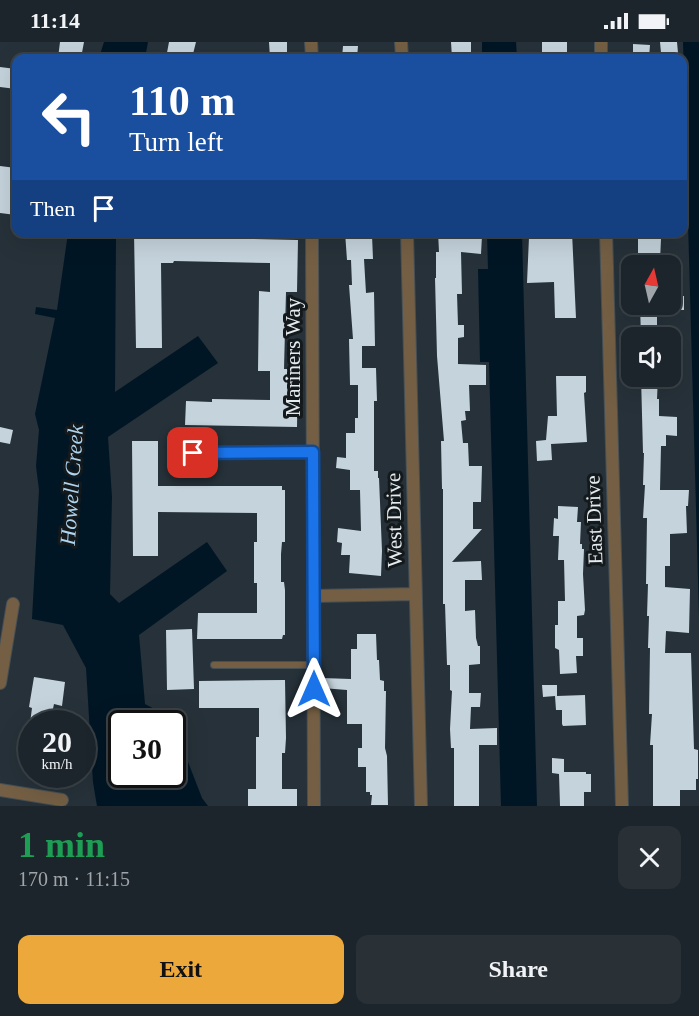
<!DOCTYPE html>
<meta charset="utf-8">
<style>
body{margin:0;font-family:"Times New Roman",serif;background:#293137;color:#f1f3f6;height:100vh;display:flex;flex-direction:column;font-size:22px;white-space:nowrap}
*{box-sizing:border-box;margin:0}
p{font-size:20px;color:#a0a5a9}
.icon{flex:none;width:33px;height:33px;fill:none;stroke:currentColor;stroke-width:2;stroke-linecap:round;stroke-linejoin:round}
.map{position:relative;height:764px;overflow:hidden}
.side{display:flex;flex-direction:column;background:#1c252b;flex:1}
.side>*{flex:none}
.guide{position:absolute;left:12px;top:12px;width:675px;height:183px;border-radius:12px;box-shadow:0 6px 24px #0002,0 0 0 2px #3a4247;background:#1a4fa0;color:#fff;overflow:hidden}
.needle{width:39px;rotate:8deg}
.fabs{position:absolute;left:621px;top:213px;display:grid;gap:12px}
.fabs a{display:grid;place-items:center;width:60px;height:60px;border-radius:12px;background:#1c252b;box-shadow:0 6px 24px #0002,0 0 0 2px #3a4247;font-size:30px}
.speed{position:absolute;left:18px;top:668px;display:flex;gap:12px;font-size:30px;font-weight:700;text-align:center}
.speed>*{display:grid;place-content:center;width:78px;height:78px;border-radius:50%;background:#1c252b;box-shadow:0 6px 24px #0002,0 0 0 2px #3a4247;line-height:1}
.speed small{font-size:15px;font-weight:400}
.speed .limit{border:3px solid #111;border-radius:9px;background:#fff;color:#111}
.pin{position:absolute;display:grid;place-items:center;width:51px;height:51px;color:#fff;margin:-26px;border-radius:12px;box-shadow:0 3px 9px #0006}
.me{position:absolute;width:66px;margin:-33px;rotate:0deg;stroke-linejoin:round;filter:drop-shadow(0 0 4px #0008)}
.turn{display:flex;align-items:center;gap:21px;height:126px;padding:0 18px;font-size:27px}
.turn .icon{width:78px;height:78px;stroke-width:2.5}
.turn b{display:block;font-size:42px;line-height:51px}
.then{display:flex;align-items:center;height:57px;padding:0 18px;background:#0003;gap:12px;font-size:22px}
.round{display:grid;place-items:center;flex:none;width:63px;height:63px;border-radius:12px;background:#293137}
.headline{display:flex;align-items:center;justify-content:space-between;height:102px;padding:0 18px}
h1{font-size:36px;font-weight:800;line-height:45px;color:#1e9e55}
.primary-button{display:flex;gap:12px;margin-top:auto;padding:12px 18px}
.primary-button a{flex:1;height:69px;border-radius:12px;background:#eda83b;color:#111;font-size:24px;font-weight:800;line-height:69px;text-align:center}
.primary-button a+a{background:#293137;color:#f1f3f6}
.status{display:flex;justify-content:space-between;align-items:center;height:42px;padding:0 30px;background:#1c252b;direction:ltr}
.status svg{height:16px;fill:currentColor}
.map>svg:first-child{display:block}
.water{fill:#001625;fill-rule:evenodd}
.building{fill:#c5d3dc}
.lines{fill:none;stroke-linecap:round;stroke-linejoin:round}
.lane-casing{stroke:#454f56;stroke-width:8}
.street-casing{stroke:#454f56;stroke-width:14}
.lane{stroke:#745f44;stroke-width:6}
.street{stroke:#745f44;stroke-width:12}
.route-casing{stroke:#114b97;stroke-width:15}
.route{stroke:#1a73e8;stroke-width:10}
.labels{text-anchor:middle;stroke-width:6;stroke-linejoin:round;paint-order:stroke}
.street-label{font-size:21px;fill:#e5ecf1;stroke:#14191c}
.water-label{font-size:22px;font-style:italic;fill:#aed5f0;stroke:#14191c}
</style>
<div class="status"><b>11:14</b><svg viewBox="0 0 49 12"><path d="M0 12V9h3v3zM5 12V6h3v6zM10 12V3h3v9zM15 12V0h3v12zM26 1h20v11H26zM47 4h2v5h-2z"/></svg></div>
<div class="map">
<svg width="699" height="764" viewBox="0 0 699 764">
<rect width="100%" height="100%" fill="#263139"/>
<path class="water" d="M104,0H148L145,16H99Z
M482,0H516L517,16H482Z
M683,0H699V574Z
M68,191H116L115,350L198,294L218,321L108,395L112,455L110,552L119,561L207,500L227,529L139,593L145,662L171,676L202,756L208,764H97L93,740L86,626L63,583L32,577L39,448L36,424L39,388L35,372L55,276L35,272L36,265L57,268ZM122,681H172V732H122Z
M487,191H522L537,764H501L489,320H480L478,227H488Z"/>
<path class="building" d="M60,0H84L81,16H58Z
M169,0H196L192,16H166Z
M269,0H287V16H270Z
M451,0H471V16H452Z
M542,0H567V14H542Z
M660,0H677L678,11H661Z
M633,2L650,3L649,16H633Z
M343,4H358L357,16H342Z
M0,25L16,27V47L0,45Z
M0,124L16,126V173L0,171Z
M134,190H161V195L298,198L297,250H286L284,327H298L297,385L185,383L186,359L212,360V357L270,358V329H258L259,249L270,250V221L174,219L173,221H161L162,306H136Z
M345,190H371L372,193L373,217H364L366,251L374,250L375,304H362V326H376L377,359H374V429H378V436H379L382,509L381,534L349,531L350,513H341L342,501L337,500L338,486L361,489L360,448H350V428L336,426L337,415L346,416V391H355V376H358V343H350L349,297H353L349,243H352L351,218H347Z
M438,190H460V194H482L481,212L461,210L462,252H457L458,283H464V295L458,296V322L486,323V343H469L470,369H465L466,378L461,379L463,401H468L469,424H482L481,460H473V487H482L452,520L481,519L482,538H465V569L475,568L476,596L478,604H480V622L469,623V651H481L480,665H471L470,687L497,686V703H479V764H454V706H451L450,687L452,649L450,648V623H447L445,562H443V447H442L441,399H444L437,314L435,236H436V210H439Z
M546,190H572L576,276H555L554,240L527,241L529,195L532,196L533,191L546,193Z
M638,197H661L660,219H638Z
M671,254H684V268H671Z
M640,262H657V296H641Z
M556,334H586V350L584,351L587,400L551,402L552,418L537,419L536,399L546,398L548,374H557Z
M641,334H658L657,357H659V374L677,375V394L666,393V404H661L660,448H689L688,464H686L687,491L670,492V524H665V545L690,547L689,591L666,589L665,611H691L694,707L698,708V737H696V748H680V764H653V703H650L652,672H649L650,606H648L649,574H647L648,542H646L647,476H643L645,443H643L644,411H643Z
M0,385L13,388L10,402L0,400Z
M132,399H158V444H282V448H285V500H282L281,512V540H284L285,548V593H283L282,597H197L198,571H257V541H254V500H257V471L158,470V514H133Z
M558,464L578,465L577,480H581L580,502H582V507H584L583,532L585,568L584,573L577,574V596H583V614H576L577,631L560,632L559,608L555,606V583H558V559H565L564,518H558L559,494H553L554,476L558,477Z
M192,587L194,647L167,648L166,588Z
M357,592H376L377,618H379L380,638L384,639V649H386L385,706L387,714L388,763H371L372,753H370V750H366V725H358V706H362V682H347V648L322,646V636L351,637V607H357Z
M34,635L65,640L62,664L54,662L50,681H30L32,666L29,665Z
M285,638L286,696L285,711H282V747H297V764H248V747H256V695H259V666H199V639Z
M542,643H557V654L585,653L586,683L563,684L562,682V668H556L555,654L543,655Z
M552,716L564,717V730H586V732H591V750H584V764H560L559,732L552,731Z"/>
<g class="lines">
<defs>
<path id="lane" d="M193,411L313,410
M214,623H314"/>
<path id="street" d="M311,0L312,16
M401,0L402,16
M601,0V16
M312,190L314,764
M407,190L421,764
M606,190L622,764
M313,554L415,552
M0,641L13,562
M0,748L62,758"/>
</defs>
<use href="#lane" class="lane-casing"/>
<use href="#street" class="street-casing"/>
<use href="#lane" class="lane"/>
<use href="#street" class="street"/>
</g>
<g class="lines">
<defs>
<path id="route" d="M193,411L313,410L314,647"/>
</defs>
<use href="#route" class="route-casing"/>
<use href="#route" class="route"/>
</g>
<g class="labels">
<g class="street-label">
<text transform="translate(293 315) rotate(-90)" y="7">Mariners Way</text>
<text transform="translate(394 478) rotate(-91)" y="7">West Drive</text>
<text transform="translate(594 478) rotate(-92)" y="7">East Drive</text>
</g>
<g class="water-label">
<text transform="translate(71 443) rotate(-86)" y="8">Howell Creek</text>
</g>
</g>
</svg>
<div class="fabs">
<a><svg class="needle" viewBox="-14 -14 28 28"><path d="M0-13l5 13h-10z" fill="#e53935"/><path d="M0 13l5-13h-10z" fill="#a0a5a9"/></svg></a>
<a><svg class="icon" aria-label="sound" viewBox="0 0 24 24"><path d="M4 9h4l5-4v14l-5-4H4zM17 9q2 3 0 6"/></svg></a>
</div>
<div class="speed"><div>20<small>km/h</small></div><div class="limit">30</div></div>
<div class="pin" style="left:193px;top:411px;background:#d93025"><svg class="icon" aria-label="arrive" viewBox="0 0 24 24"><path d="M6 21V4h12l-3 4 3 4H6"/></svg></div>
<svg class="me" style="left:314px;top:647px" viewBox="-20 -20 40 40"><path d="M0-17L14 15 0 8-14 15z" fill="#1a73e8" stroke="#fff" stroke-width="4"/></svg>
<div class="guide">
<div class="turn"><svg class="icon" aria-label="left" viewBox="0 0 24 24"><path d="M17 20v-9H6M10 6l-5 5 5 5"/></svg><div><b>110 m</b>Turn left</div></div>
<div class="then">Then<svg class="icon" aria-label="arrive" viewBox="0 0 24 24"><path d="M6 21V4h12l-3 4 3 4H6"/></svg></div>
</div>
</div>
<section class="side">
<div class="headline"><div><h1>1 min</h1><p>170 m · 11:15</p></div><a class="round"><svg class="icon" aria-label="close" viewBox="0 0 24 24"><path d="M6 6l12 12M18 6L6 18"/></svg></a></div>
<div class="primary-button"><a>Exit</a><a>Share</a></div>
</section>
